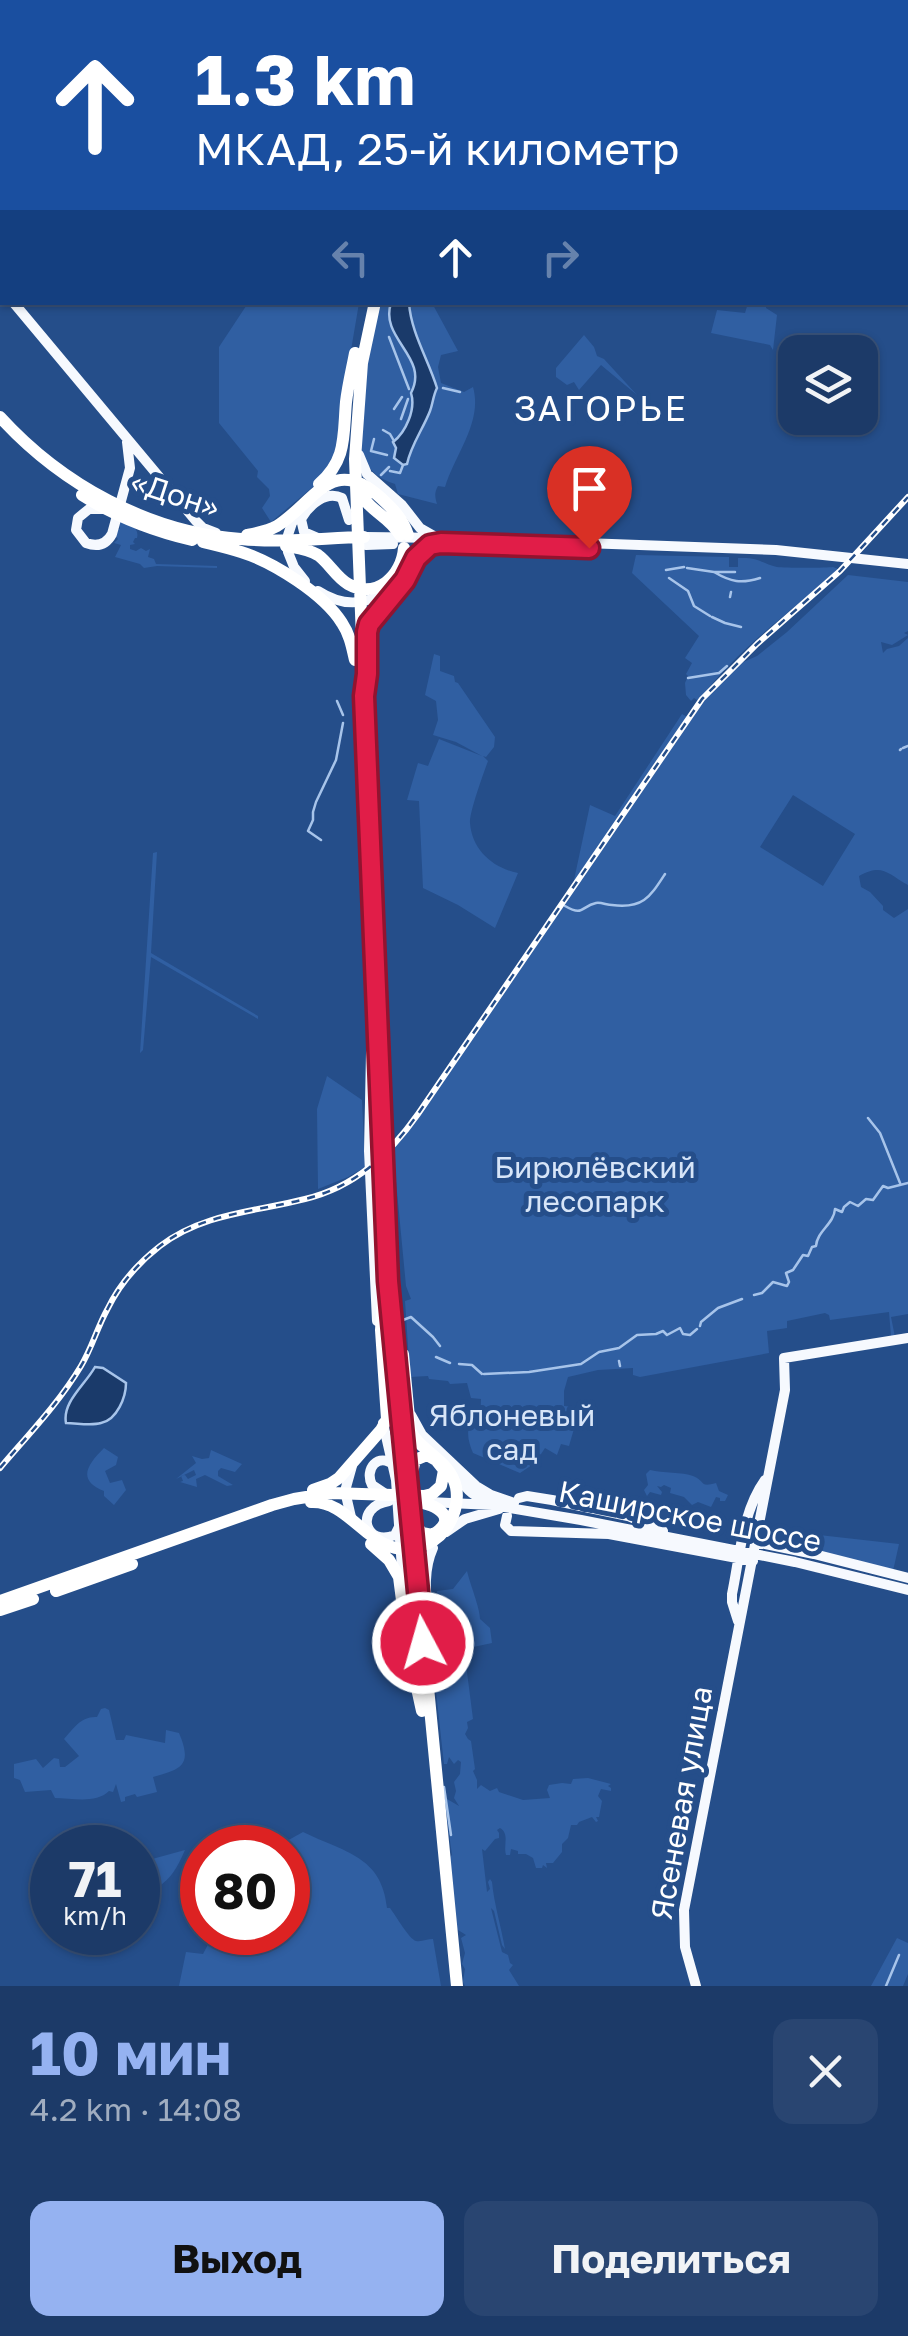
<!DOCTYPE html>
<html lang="ru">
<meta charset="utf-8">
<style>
body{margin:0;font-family:"Golos Text",sans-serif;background:#294571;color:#f1f3f6;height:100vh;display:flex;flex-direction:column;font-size:38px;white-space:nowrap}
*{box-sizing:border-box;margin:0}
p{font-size:32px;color:#a0adc0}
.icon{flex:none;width:55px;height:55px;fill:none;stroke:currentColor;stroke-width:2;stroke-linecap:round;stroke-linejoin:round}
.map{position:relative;height:1986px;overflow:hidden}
.panel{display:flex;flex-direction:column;background:#1c3a68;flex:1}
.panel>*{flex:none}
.banner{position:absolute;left:0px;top:0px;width:910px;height:305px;box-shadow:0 2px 8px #0004,0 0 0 2px #3a547c;background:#1a4fa0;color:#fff;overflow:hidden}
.fabs{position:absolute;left:778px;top:335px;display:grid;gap:20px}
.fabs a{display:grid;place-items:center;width:100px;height:100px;border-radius:20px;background:#1c3a68;box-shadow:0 2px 8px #0004,0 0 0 2px #3a547c;font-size:50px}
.speed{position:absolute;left:30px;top:1825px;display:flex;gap:20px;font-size:50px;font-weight:700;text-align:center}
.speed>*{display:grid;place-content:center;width:130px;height:130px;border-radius:50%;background:#1c3a68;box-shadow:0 2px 8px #0004,0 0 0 2px #3a547c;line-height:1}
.speed small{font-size:25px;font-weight:400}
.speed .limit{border:15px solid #d22;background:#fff;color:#111}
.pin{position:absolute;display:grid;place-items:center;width:85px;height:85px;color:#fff;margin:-102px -42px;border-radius:50% 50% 50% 0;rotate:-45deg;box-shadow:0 0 10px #0007}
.pin .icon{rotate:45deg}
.me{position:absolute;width:110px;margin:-55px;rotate:354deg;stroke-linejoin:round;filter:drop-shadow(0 0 8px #0008)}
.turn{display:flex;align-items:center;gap:35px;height:210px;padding:0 30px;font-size:45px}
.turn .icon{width:130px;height:130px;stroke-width:2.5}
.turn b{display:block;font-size:70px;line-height:85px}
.lanes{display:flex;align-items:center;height:95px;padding:0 30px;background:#0003;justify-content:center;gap:50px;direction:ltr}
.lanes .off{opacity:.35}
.round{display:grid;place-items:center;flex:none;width:105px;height:105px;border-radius:20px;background:#294571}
.head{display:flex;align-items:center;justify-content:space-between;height:170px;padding:0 30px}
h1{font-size:60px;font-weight:700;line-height:75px;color:#95b2f1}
.cta{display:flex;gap:20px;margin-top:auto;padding:20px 30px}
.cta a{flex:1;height:115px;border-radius:20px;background:#95b2f1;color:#111;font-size:40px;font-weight:700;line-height:115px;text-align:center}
.cta a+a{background:#294571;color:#f1f3f6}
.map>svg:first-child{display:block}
.green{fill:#305fa2;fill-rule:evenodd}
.water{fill:#1a3a6a;stroke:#a7c4ea;stroke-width:2.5}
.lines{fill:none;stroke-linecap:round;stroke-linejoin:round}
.stream{stroke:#a7c4ea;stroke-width:2.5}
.river{stroke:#1a3a6a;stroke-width:6}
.major{stroke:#f6f9fe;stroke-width:10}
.highway{stroke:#fff;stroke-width:12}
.rail-casing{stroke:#fff;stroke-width:6}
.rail{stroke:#254e8a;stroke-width:2.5;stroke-dasharray:8;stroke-linecap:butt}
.route-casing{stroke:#92132f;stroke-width:25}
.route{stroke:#e11d48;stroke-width:18}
.labels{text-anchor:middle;stroke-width:10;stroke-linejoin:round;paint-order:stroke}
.street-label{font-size:30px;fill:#fff;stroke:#254e8a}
.park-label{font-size:30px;fill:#d7e5f8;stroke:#254e8a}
.quarter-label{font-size:35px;letter-spacing:2.5px;fill:#fff;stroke:#254e8a}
</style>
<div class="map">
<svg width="908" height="1986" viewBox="0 0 908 1986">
<rect width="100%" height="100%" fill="#254e8a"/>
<path class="green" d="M248,303H359L350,356L337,456L314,486L271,522L262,508L270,496L269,489L257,477L258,471L219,423V347Z
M380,303H432L458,351L441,355L438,367L441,383L464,392L473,387C483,422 455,454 445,487L438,486C434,493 435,497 437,504L398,494L395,484C376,478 364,467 361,446L368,362Z
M748,303H766V308L777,315L773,350L770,345L711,333L717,310L745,313Z
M584,335L594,347L597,356L604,359L637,395L601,365L579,390L574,382L567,385L556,377V368Z
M119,519C128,523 140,527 137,538H135L133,542L135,544L130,545V549L136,551L141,548L146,551L150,549L148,557L154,559L156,564L217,566V568L157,566L144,568L140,564L115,557L121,545L114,543L118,539L115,536L117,529H120Z
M636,555L729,557V567H738V558C759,557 761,563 777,567C784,568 828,568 833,567L838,569C792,612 736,649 699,701L694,698L691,701L686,695L685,683L688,676L686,674L692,663L685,658L699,636L632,573Z
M848,575L908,582V631L904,633L908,635L892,645L881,642L883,653L887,649L899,646L908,638V890V885C887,873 882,863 859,876L861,887L870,892L883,906V910L894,918L908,909V1314L891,1317L895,1337L891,1336L889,1312L830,1320L829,1315L825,1313L787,1321V1328L767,1331L769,1353L640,1377L633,1375V1368L598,1370L568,1377L564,1391V1406L573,1407L572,1413L578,1415L569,1446L561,1444L557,1455L545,1448L535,1463L520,1473L473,1453C469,1443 466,1434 470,1423L480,1424L481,1399L471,1398L467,1383L450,1384L448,1381L429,1379L428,1376L410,1377L405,1301L411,1299L406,1286L394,1160L391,1153L577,885L574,880L590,805L615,816L682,714L691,719L717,684L739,664L757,656L787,632ZM793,795L855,834L823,886L760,847Z
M434,654L440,656V671L454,676L455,682L458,683L495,737L494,747L486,757L483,756L488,761C484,772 469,813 470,823C472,850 493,868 518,873L495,928L458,905L423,888L419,801L407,800L418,763L428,766L439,739L482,756L456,742L433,735L438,720L436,701L425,695Z
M157,852L151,953L258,1016V1019L151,957L143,1050L140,1053L153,853Z
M327,1076L362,1100L365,1167L348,1177L318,1189L317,1109Z
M104,1448L118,1457L116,1465L105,1471L110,1483L122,1480L126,1490L114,1505L104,1496V1491C76,1480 88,1464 104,1448Z
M211,1450L242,1464L235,1472L221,1468L218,1471V1476L233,1485L227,1486L205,1475L196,1479L197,1487L180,1482L183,1481L181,1476L185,1475L188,1479L196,1475L194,1470L176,1479L196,1463L192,1456L202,1459L209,1458Z
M650,1470C662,1473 683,1472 693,1476C706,1481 699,1488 716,1483L719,1491L728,1495L725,1501H720V1498L716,1497L711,1507L698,1502L692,1505L684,1497L670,1493L671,1488L664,1485L661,1487L657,1486L662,1492L661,1495L650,1492L647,1496L644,1490L648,1485L646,1474Z
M775,1533L819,1535L899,1544L893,1571L774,1542Z
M467,1571C470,1584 480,1608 480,1619L490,1628L492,1643L464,1649L473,1719L467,1722L468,1728L465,1734L468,1739L471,1741L475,1769L473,1771L477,1780V1789L481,1785L490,1791L497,1788L499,1792L523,1800L550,1798L547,1790L549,1785L562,1783L571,1784L573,1779L588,1778L611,1784L608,1786L611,1788V1791L601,1789L598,1796L602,1801L599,1817H596L598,1821L596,1822L592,1817L579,1822L577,1825H571L568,1838L562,1844V1852L553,1863H546L547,1868L543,1865L542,1868H536L533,1858L526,1854H518V1851L511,1849L510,1855H506C503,1845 510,1834 500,1828L497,1830L499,1833V1838L495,1839L485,1851L482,1849L487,1892L490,1889L488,1882L490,1879L492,1882C494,1904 501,1926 505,1949L502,1945L494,1911L491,1908L502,1952L508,1955L510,1963L513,1965L509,1970L519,1986H465L463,1982L465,1969L462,1964L465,1953L461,1938L466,1935L455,1928L448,1859L452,1855L445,1805L447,1799L459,1806L454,1798L456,1791L454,1782L460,1774L461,1762L458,1760L454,1764L449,1757L447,1764H444L436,1692C441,1681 438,1667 435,1655H430L428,1622L439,1619L437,1591L453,1589Z
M105,1708L109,1710L116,1740H124L126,1735L165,1743L166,1730L179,1733C193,1766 181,1769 153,1777L157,1792L137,1797L135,1794L125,1797V1801L121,1802L116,1784L113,1792L109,1791C96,1804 72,1798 55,1798L51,1790L25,1792L20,1780L14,1778V1764L36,1759L43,1768L54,1758L59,1759L60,1767H65L79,1756L64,1739C74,1728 81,1716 97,1717L101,1709Z
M303,1832C344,1852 382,1856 387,1908H390C396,1916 409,1939 416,1941C422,1942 427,1939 433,1939L441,1986H179L186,1952L203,1954L214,1933L288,1932V1848L276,1847Z
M185,1850C177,1868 171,1880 153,1890L146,1888L138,1876V1868L145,1861Z
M897,1938L908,1943V1974L903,1986H871Z"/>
<path class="water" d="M391,303H409C411,333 429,361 437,388C433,396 433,403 430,411C423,429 411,445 407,464L403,465L394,458L396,448L393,442C406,432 416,409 411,393C430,357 379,339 391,303Z
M95,1367L103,1368L126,1383C126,1397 117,1420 101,1423C91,1426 77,1423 66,1423C62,1402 85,1385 95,1367Z"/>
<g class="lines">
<path class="stream" d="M389,337L409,389
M443,388L460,392
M394,409L402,397
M401,419L408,399
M383,430L390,434L394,441
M374,439L371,451L387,455
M390,471L400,473L403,465
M381,475L389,467
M687,568L714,572H735
M666,570L684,567
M714,572C731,582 741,584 760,578
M669,578L688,591L694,606L710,616
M730,597L731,592
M712,617L725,623L741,627
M688,678L719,673L727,666
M337,701L343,715
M903,748L908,746
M900,750L901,749
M321,840L308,831L313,820V812L316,802L336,760L343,723
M565,906C584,917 581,906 596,903C601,902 607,905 612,905C643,909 650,897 665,874
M868,1118L880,1133L900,1183
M754,1295L762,1293L773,1282L787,1286L789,1282L786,1273L793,1270L803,1255L808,1256L812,1247L816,1246C817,1231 834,1224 835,1209L842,1212L844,1207L850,1202L858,1206L866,1199L873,1200L883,1186L888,1188L908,1183
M403,1320L411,1317L433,1337L440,1346
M700,1326L701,1322L718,1308L742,1299
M436,1357L450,1363
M619,1361L620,1366
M459,1364L472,1365L482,1374
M484,1374L529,1372L581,1364L599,1352L619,1348L637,1335L656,1334L663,1331L667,1335L680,1328L683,1334L690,1335L697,1329
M444,1787L451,1835
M886,1986L899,1955"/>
<path class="river" d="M0,109H2"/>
<path class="major" d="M0,287L2,290
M13,302L196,521L203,528L216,533
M359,455L367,474L402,505L420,528L434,536
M103,509H89L78,518L76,530L86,543C97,547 106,545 112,534L130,468L127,442
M288,535L292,523L299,512
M366,537L445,538L776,550L908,564
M318,538L304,532L301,519C309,505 326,490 342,498L349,520
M366,545L393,544
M288,552L294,567L305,581
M318,591C347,610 373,604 398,583
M367,641L371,621L401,586L416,558L431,545L438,543
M371,1053L369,1151L377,1321
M411,1415L422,1435L476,1486L491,1495L514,1503
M383,1423L396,1480L403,1584
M446,1460C462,1476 462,1493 486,1500
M384,1493L372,1485C364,1469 378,1452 394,1465
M519,1498L527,1496L552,1500L628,1516L663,1531
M389,1501C353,1507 365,1548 395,1535L400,1525
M429,1502L492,1505L581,1520L795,1562L908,1590
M507,1516L505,1525L511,1531L609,1534L753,1561
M351,1517L345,1491L352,1466
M446,1532L465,1519L499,1509
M755,1542L814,1554L908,1578
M738,1621L732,1602V1594C740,1556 742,1512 765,1480
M407,1644L410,1650L418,1653L425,1651L430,1644C430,1611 419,1579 433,1548
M696,1986L685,1947L684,1910L785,1390L784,1358L908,1338"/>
<path class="highway" d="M545,2L547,0
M375,302L362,363L355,459L384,1204L392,1317L457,1986
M0,417C61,484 149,533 241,539C281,543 323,538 364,537
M319,484C347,460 343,436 346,402C348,385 352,369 355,353
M358,487C368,513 387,513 400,535
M82,495C115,516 154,531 192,540
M247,535C257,533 268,531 277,526C315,502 332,453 381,498C393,509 403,519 408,535
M203,542C215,545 228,548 241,552C273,562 324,594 342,623C350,635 352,647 355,660
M286,546C297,548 308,549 318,555C329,563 336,577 348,584C376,600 402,576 404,548
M403,1354L410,1428
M313,1490L330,1484L339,1478L381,1430L387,1419L381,1330L383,1297
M311,1502C353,1500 371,1561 419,1547C429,1544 438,1539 444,1531C454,1519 459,1502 456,1487C449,1456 413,1451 407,1421
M416,1502C436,1503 461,1519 432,1535L422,1533L417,1527
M371,1544L389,1560L399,1577L408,1647L422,1711
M56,1591L132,1564
M0,1601L272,1505L294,1499L331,1493L424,1496L432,1494L441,1486L444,1470L436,1460L427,1455L415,1460L412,1472
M0,1610L33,1599"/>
<defs>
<path id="rail" d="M0,4L2,5
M0,1468C28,1435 59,1403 81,1366C92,1348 97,1328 107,1310C119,1285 138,1263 160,1246C203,1213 255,1212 305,1199C355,1187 389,1155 418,1114L702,699L757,644L840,571L908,497"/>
</defs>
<use href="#rail" class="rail-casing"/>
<use href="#rail" class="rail"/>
</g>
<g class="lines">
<defs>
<path id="route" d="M423,1643L388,1281L364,696L367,674V632L369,624L405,580L416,558L430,545L441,543L589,548"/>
</defs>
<use href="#route" class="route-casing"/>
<use href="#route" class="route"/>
</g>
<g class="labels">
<g class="street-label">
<text transform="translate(175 495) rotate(18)" y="10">«Дон»</text>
<text transform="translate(690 1517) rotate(11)" y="10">Каширское шоссе</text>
<text transform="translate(682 1803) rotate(-80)" y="10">Ясеневая улица</text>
</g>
<g class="park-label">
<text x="595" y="1178">Бирюлёвский<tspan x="595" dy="34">лесопарк</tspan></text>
<text x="512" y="1426">Яблоневый<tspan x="512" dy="34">сад</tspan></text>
</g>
<g class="quarter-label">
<text x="601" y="421">ЗАГОРЬЕ</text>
</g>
</g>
</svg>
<div class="fabs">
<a><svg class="icon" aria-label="layers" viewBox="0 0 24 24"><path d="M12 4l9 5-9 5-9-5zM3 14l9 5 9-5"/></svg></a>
</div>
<div class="speed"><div>71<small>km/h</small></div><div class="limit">80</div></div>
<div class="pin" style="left:589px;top:548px;background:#d93025"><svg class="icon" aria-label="arrive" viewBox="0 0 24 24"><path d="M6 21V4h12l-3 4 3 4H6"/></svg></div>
<svg class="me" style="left:423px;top:1643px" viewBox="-20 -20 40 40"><circle r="17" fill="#e11d48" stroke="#fff" stroke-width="3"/><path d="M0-11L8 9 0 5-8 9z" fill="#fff"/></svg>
<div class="banner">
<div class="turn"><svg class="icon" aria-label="ahead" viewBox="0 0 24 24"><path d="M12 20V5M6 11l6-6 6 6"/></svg><div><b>1.3 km</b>МКАД, 25-й километр</div></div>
<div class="lanes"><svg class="icon off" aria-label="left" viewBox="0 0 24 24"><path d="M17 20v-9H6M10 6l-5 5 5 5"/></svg><svg class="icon" aria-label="ahead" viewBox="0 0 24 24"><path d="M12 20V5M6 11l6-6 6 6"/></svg><svg class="icon off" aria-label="right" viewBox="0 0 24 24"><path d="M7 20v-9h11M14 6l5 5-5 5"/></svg></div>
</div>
</div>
<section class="panel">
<div class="head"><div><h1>10 мин</h1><p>4.2 km · 14:08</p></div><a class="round"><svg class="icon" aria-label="close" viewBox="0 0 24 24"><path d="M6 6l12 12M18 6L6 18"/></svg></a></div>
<div class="cta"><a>Выход</a><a>Поделиться</a></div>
</section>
